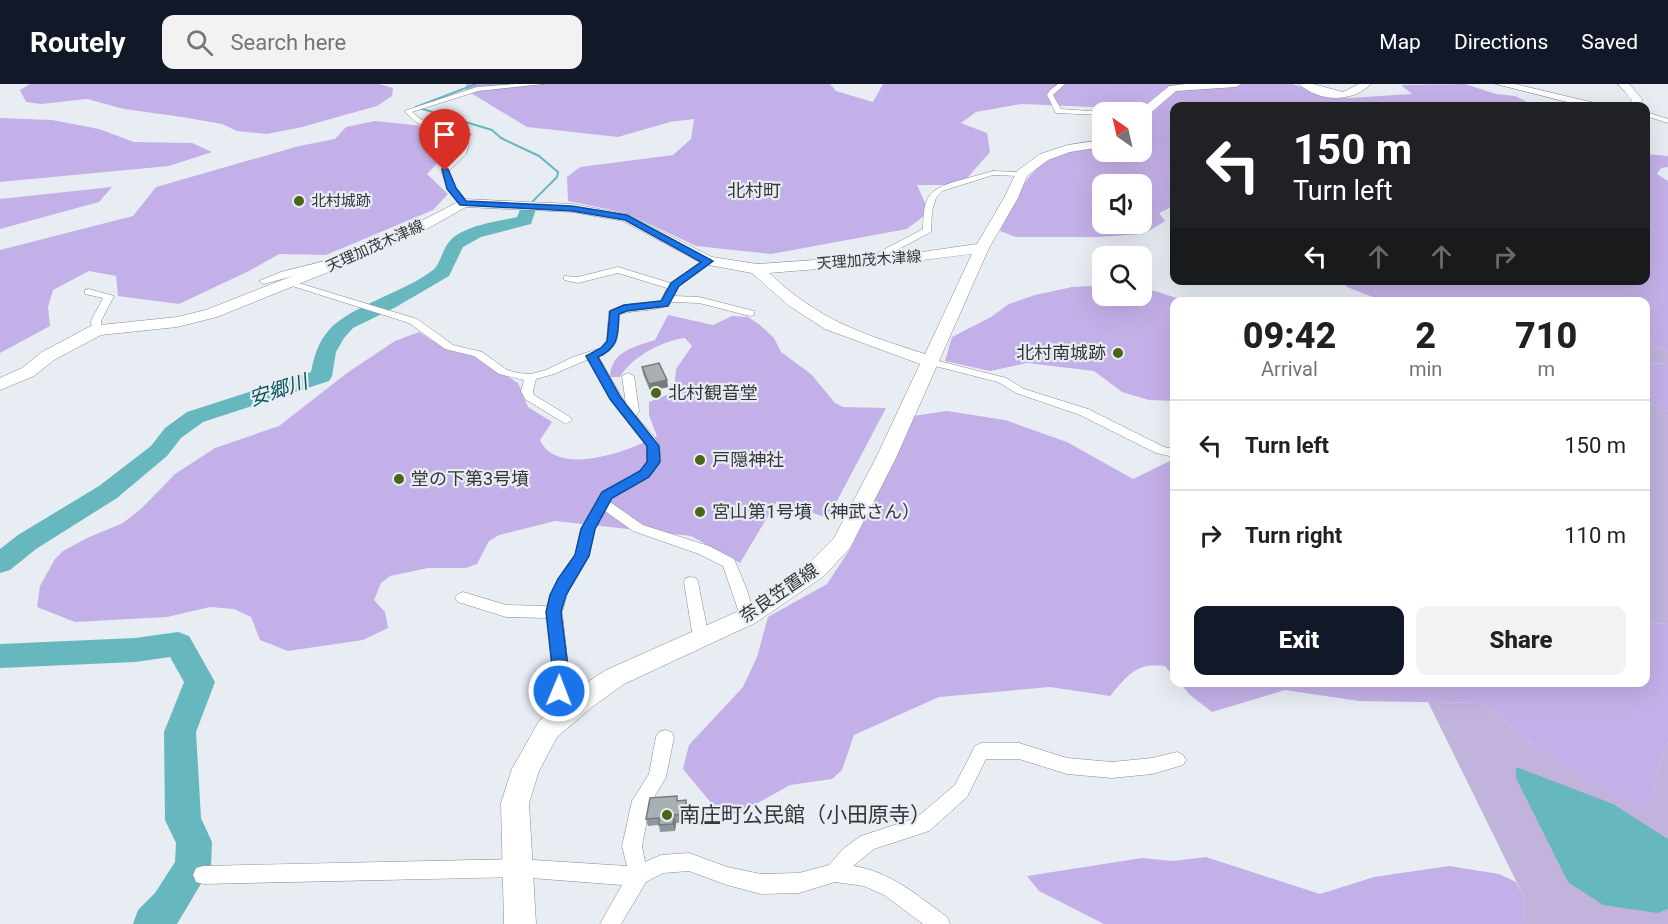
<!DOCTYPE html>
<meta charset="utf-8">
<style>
body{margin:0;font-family:Roboto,"Noto Sans JP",sans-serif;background:#f2f2f2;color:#202124;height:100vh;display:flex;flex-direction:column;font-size:22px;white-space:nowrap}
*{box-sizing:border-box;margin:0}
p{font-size:20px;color:#757577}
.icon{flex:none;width:33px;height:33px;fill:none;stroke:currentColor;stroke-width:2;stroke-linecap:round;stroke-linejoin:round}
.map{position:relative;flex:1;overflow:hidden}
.panel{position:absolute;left:1170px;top:213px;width:480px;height:390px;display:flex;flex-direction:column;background:#fff;border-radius:12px;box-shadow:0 6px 24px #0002}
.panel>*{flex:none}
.guide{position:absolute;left:1170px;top:18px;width:480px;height:183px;border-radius:12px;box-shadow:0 6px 24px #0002;background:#202124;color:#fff;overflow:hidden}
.needle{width:39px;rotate:326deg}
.tools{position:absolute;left:1092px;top:18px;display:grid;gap:12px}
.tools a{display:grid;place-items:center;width:60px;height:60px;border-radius:12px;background:#fff;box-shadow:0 6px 24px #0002;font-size:30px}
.pin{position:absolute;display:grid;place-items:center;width:51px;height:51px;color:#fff;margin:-62px -26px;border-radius:50% 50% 50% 0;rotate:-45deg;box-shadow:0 0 6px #0007}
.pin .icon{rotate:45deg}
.me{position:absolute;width:66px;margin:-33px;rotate:1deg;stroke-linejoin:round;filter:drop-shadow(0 0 4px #0008)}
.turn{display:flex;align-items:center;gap:21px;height:126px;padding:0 24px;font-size:27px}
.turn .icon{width:78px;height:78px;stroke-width:2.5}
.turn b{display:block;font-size:42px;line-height:51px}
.lanes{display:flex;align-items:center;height:57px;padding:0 24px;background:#0003;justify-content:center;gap:30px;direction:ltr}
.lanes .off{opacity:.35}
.eta{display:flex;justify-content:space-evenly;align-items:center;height:102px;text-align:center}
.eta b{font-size:36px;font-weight:800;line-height:42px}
.cta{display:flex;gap:12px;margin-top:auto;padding:12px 24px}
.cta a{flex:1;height:69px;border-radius:12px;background:#111827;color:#fff;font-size:24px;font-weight:800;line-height:69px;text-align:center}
.cta a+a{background:#f2f2f2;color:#202124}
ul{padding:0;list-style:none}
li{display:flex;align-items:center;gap:18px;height:90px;padding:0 24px;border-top:2px solid #e0e0e0}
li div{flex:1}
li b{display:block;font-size:22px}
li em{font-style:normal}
header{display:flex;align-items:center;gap:36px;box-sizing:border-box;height:84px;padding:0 30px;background:#111827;color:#fff}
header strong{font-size:28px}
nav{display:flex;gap:33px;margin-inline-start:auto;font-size:21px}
.search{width:420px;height:54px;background:#f2f2f2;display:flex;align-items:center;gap:15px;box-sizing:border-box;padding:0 21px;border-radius:12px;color:#757577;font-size:22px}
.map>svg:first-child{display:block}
.green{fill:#c1b3dc}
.forest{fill:#c4b0e8;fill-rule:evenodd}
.water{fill:#66b8be}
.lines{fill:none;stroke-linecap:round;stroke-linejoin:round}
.stream{stroke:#66b8be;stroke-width:2}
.river{fill:#66b8be;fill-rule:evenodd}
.minor-casing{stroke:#868b91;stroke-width:1}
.primary-casing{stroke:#868b91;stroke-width:1}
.minor{fill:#fff;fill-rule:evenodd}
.primary{fill:#fff;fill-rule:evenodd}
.wall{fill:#90979b}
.shaded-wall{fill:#767b7e}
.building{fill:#a8b0b4;stroke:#767b7e;stroke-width:1.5}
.route{fill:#1a73e8;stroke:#114b97;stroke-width:1.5}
.poi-dot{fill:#496517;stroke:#e8edf4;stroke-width:2}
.labels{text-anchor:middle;stroke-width:4.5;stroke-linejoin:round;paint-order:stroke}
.far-poi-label{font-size:15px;fill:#343638;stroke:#e8edf4;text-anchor:start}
.far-street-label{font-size:15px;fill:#343638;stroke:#e8edf4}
.far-quarter-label{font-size:18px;fill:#343638;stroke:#e8edf4}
.poi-label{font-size:18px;fill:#343638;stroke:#e8edf4;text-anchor:start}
.street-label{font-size:18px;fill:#343638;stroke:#e8edf4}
.water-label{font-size:20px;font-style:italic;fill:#0c555a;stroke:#e8edf4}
.near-poi-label{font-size:21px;fill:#343638;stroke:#e8edf4;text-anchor:start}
</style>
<header>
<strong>Routely</strong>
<div class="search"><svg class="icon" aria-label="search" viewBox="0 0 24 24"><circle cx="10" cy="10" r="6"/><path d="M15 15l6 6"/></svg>Search here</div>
<nav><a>Map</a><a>Directions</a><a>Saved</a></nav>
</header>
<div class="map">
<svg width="1668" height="840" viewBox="0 0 1668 840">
<rect width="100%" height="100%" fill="#e8edf4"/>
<path class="green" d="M1646,258L1668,267V280L1646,279Z
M1646,317L1668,328V540L1646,538V502L1650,497L1646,476Z
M1428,618L1484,619L1537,665L1654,713L1655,693L1668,658V840H1523L1524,813Z"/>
<path class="forest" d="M30,0H379L393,4L392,12L377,22L302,43L267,50L237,47L222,40L182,33L124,25L87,15L41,20L26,18L20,6Z
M466,0H830L836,7L873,18L883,0H1197L1168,3L1136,28H1111L1093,23L1021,20L976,28L961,39L987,49L990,68L961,101H917L929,128L907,145L771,170L696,162L626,129L568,117L567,93L580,83L673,71L691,55L694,35L670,38L618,53L527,43L466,6Z
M1247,0H1292L1331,12L1350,14L1412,10L1401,1L1465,0L1496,10L1515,12L1535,22H1174V122L1159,129L1165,137L1144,150L1097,153H1016L1000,147C1015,117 1026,82 1060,71C1073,66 1089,66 1102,63V68H1142V37L1173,6L1188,3ZM1102,100H1142V140H1102Z
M0,34L52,36L99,45L134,58L192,59L212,68L169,82L0,98Z
M375,37L452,45L473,50L447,69L427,90L448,110L433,126L326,171L279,170L249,187L179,220L118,212L116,192L89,187L53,206L48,223L50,242L0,269V166L133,132L156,103L299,62L335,55L346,43Z
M1646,70L1668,72V83L1661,84L1657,90L1668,97V267L1646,258V218L1383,217L1347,203L1341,197L1646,196Z
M112,103L99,118L0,145V115Z
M1089,202L1102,203V212H1142V206L1155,207L1186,217L1174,218V317L1149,316L1122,308L1094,287L1027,279L990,287L945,277L952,253L991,233L1009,220L1035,211L1072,203Z
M668,231L713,241L732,232L748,233L760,241L774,254L781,268L811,290L835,319L843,323L886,324L828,434L777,417L740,479L691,452L555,437L499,451L489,457L477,480L466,484H428L390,492L381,499L374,516L385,528L388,544L363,556L288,567L260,556L251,533L234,525L210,523L167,533L75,538L37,523L40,502L55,475L63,467L87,454L123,439L142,424L175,390L215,364L279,342L347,289L395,257L419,248L447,266L477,273L518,299L528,323L552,338L540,356C557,394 630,367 657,352L649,331V318L674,308L676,285L692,262L685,254C664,256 631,273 620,293H610C611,267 634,263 655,256Z
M1646,279L1668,280V328L1646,317Z
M947,327L1005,336L1067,358L1133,395L1174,375V593L1165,582C1137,578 1127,592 1110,612L1050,603L939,613L854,651L842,686L832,695L790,701L740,729L722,732L683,685L689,661L743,603L757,573L768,533L827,500L850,465L913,332Z
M1646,538L1668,540V658L1655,693L1654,714L1637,725L1537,665L1484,619L1359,617L1285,606L1212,628L1190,611L1180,599L1646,598Z
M1206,773L1320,810L1374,793L1449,782L1499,790L1516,798L1524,813L1523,840H1104L1039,807L1027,792L1142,774L1173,777Z"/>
<path class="water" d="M1516,683L1613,720L1668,755V825L1657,829L1603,821L1568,798L1516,694Z"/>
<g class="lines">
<path class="stream" d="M476,0L416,23L492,46L501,54L539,72L558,88L557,93L533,117"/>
<path class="river" d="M528,120L536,125L531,140L481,153L463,163L449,192L396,223L353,244L344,254L336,268L332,292L329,297L203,338L181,354L167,372L117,414L36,465L10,486L0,489V465L18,451L99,402L151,362L165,344L187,328L311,288C314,273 318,258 329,246C350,222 405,208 433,186C441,179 442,166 449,158C463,141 497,138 517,133L522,121Z
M178,548L189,552L215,598L196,648L201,734L212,758L211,783L177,840H133L138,826L155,809L175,778L176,759L165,736L164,648L184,598L170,573L135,578L0,584V560L135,554Z"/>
<defs>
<path id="minor" d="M515,0H544L478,7L412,28C427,44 453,44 469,60L466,70L449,87L456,104L468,119L461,121L448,105L441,87L459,67L461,61L416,38L404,27L477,3Z
M1058,0H1065L1053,11L1061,25L1105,28H1102V31L1056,29L1047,11L1050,6Z
M1646,28L1668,35V39L1646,32Z
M993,87L1021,88L1025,90L1021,92L993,91L942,107L936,114L932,127L931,148L874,178H868V174L923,145C924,114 926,106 957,97C969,94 981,90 993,87Z
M337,174L340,175V179L264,200L259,197L281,188Z
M708,174L713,177L711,179L678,203L674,212L699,213L754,227V231L750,232L699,219L671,218C665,228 631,225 618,231C618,251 621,264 598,272L626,320L622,292L628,289L634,292L639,327L636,332C642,340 656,352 659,362C667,391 631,403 612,414L610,418L643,441L709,462L734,475L747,506L755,533L752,537L747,539L742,537L723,482L699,470L633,447L605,427L595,445L589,472L570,501L562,528L569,591L565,637L562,642L556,644L550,642L547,637L553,591L547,534L506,533L458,518L455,514L458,510L463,508L506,521L548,522L556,499L575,471L581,445L602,408L640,387L647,378V362L610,315L589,275L554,290L536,295L533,307L534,311L570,333L572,336L566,340L525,315L521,307L524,296L499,290L474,272L445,265L409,239L286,200L287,198H295L417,235L453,261L482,268L507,286L518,289L531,290L546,286L573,273L601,264L607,257L609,227L624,221L661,217L667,204L618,189L578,199L564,196V192L578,193L618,183L670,199Z
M89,205L114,212L101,237L102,246L97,249L92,246L91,237L103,214L85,210V206Z
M931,275L1006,294L1024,305L1088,325L1164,363L1174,365V373L1156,369L1080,331L1016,309L998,298L927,280V276Z
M691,493L696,494L698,498L709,554L707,558L701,560L695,558L693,554L684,498L686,494Z
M665,646L671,648L674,653L666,693L650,720L642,762L645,778L661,771L689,769L727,783L761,790L799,789L829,781L843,765L861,752L916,734L955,701L975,662L981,659H1019L1067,674L1112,678L1152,674L1177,668L1183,671L1186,676L1183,681L1152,690L1112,694L1067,690L1019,675H986L967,713L929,747L874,765L853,782C890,787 918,812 947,833L950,840H923L884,811L864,802L835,798L799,809L761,810L727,801L689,787L663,789L646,798L621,840H600L622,801L518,793L203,800L196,798L193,791L196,784L203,782L518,775L627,782L622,762L632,717L649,690L656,653L659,648Z"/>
<path id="primary" d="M1186,0H1241L1236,3L1176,7L1146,33L1142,34V28H1138L1169,2Z
M1299,0H1313L1343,8L1359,0H1371C1352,19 1319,18 1299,0Z
M1496,0H1515L1599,20L1601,22H1583Z
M1618,0H1629L1642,15L1641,22H1628L1632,16Z
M1102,56V63L1070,68L1048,76L1027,92L1018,114L989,164L896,374L850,464L824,492L755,539L624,600L592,623L557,653L539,687L529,719L536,840H504L501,719L512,685L539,637L574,607L606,586L739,527L808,480L834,454L876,374L920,280L825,245L788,221L752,189L703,180L623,137L572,128L466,123L425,146L353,178L217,233L177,243L101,251L54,276L34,292L0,306V294L22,284L42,268L91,242L177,233L206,226L343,172L415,140L464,115L572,120L627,130L712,173L757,180L915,169L977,160L1004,114L1017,87L1040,70L1068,61ZM972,170L925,270C860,249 820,237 769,189L915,177Z"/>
</defs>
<use href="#minor" class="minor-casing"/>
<use href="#primary" class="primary-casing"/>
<use href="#minor" class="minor"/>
<use href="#primary" class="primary"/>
</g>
<path class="wall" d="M642,283L667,296L668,303L650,307L643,290Z
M678,717L688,724L687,738L676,739L675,747L660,748L659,741L648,742L646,735Z"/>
<path class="shaded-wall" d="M667,296L668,303L650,307L649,300Z
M686,716L688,724L687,738L686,730Z
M674,731L676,739L675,747L673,740Z"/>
<path class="building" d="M659,279L667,296L649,300L642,283Z
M677,712V717L686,716V730L674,731L673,740L659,741V734L646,735L650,714Z"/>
<path class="route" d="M442,85H448L456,104L466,117L572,122L627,131L713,177L679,202L668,222L627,227L619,230C618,250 619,264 598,273L621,314L659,362L660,378L649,393L612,414L595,445L589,472L566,511L561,528L569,591L565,612L559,614L553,612L551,607L553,591L546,528L550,511L558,495L575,471L581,445L602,408L640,387L647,378V362L610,315L586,272L601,264L607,257L610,227L624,221L661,217L671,199L701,178L625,136L572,127L460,121L447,105Z"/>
<g class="poi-dot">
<circle cx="299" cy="117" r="6"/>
<circle cx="1118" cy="269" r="6"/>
<circle cx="656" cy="309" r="6"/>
<circle cx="700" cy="376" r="6"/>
<circle cx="399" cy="395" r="6"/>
<circle cx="700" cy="428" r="6"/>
<circle cx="667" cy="731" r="6"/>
</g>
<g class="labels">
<g class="far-poi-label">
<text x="311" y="122">北村城跡</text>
</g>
<g class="far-street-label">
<text transform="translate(375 162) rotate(-24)" y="5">天理加茂木津線</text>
<text transform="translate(869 176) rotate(-4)" y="5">天理加茂木津線</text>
</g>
<g class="far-quarter-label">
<text x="754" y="113">北村町</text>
</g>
<g class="poi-label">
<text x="1106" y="275" text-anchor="end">北村南城跡</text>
<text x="668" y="315">北村観音堂</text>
<text x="712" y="382">戸隠神社</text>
<text x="411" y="401">堂の下第3号墳</text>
<text x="712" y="434">宮山第1号墳（神武さん）</text>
</g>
<g class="street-label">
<text transform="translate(779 509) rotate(-34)" y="6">奈良笠置線</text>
</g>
<g class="water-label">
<text transform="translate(278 306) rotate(-18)" y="7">安郷川</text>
</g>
<g class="near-poi-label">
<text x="679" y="738">南庄町公民館（小田原寺）</text>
</g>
</g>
</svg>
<div class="tools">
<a><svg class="needle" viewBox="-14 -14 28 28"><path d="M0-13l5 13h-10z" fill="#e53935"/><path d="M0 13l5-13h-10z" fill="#757577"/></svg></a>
<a><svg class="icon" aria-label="sound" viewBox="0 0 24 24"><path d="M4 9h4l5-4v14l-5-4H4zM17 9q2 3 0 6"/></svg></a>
<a><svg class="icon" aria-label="search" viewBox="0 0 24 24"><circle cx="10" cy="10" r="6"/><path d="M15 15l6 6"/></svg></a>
</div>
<div class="pin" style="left:445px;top:87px;background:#d93025"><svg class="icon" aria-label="arrive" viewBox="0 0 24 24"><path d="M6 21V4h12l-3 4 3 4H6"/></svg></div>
<svg class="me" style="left:559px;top:607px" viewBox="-20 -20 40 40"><circle r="17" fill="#1a73e8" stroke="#fff" stroke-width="3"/><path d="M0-11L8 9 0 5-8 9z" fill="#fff"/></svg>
<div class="guide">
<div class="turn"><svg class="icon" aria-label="left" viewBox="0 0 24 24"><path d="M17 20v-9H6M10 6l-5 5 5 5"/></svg><div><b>150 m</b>Turn left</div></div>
<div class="lanes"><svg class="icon" aria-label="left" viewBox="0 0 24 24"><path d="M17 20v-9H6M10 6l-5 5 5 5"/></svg><svg class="icon off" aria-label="ahead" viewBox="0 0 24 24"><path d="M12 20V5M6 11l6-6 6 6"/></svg><svg class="icon off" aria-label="ahead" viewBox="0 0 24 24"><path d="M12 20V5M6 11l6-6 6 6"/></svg><svg class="icon off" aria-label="right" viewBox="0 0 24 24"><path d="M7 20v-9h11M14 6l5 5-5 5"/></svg></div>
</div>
<section class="panel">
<div class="eta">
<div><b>09:42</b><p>Arrival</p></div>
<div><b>2</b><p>min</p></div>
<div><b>710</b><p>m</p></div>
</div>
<ul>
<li><svg class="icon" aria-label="left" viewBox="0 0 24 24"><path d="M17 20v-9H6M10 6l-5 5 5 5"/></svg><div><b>Turn left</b></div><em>150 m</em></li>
<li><svg class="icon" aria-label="right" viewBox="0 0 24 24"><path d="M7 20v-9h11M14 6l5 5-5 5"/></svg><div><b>Turn right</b></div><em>110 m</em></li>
</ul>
<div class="cta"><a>Exit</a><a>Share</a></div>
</section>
</div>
